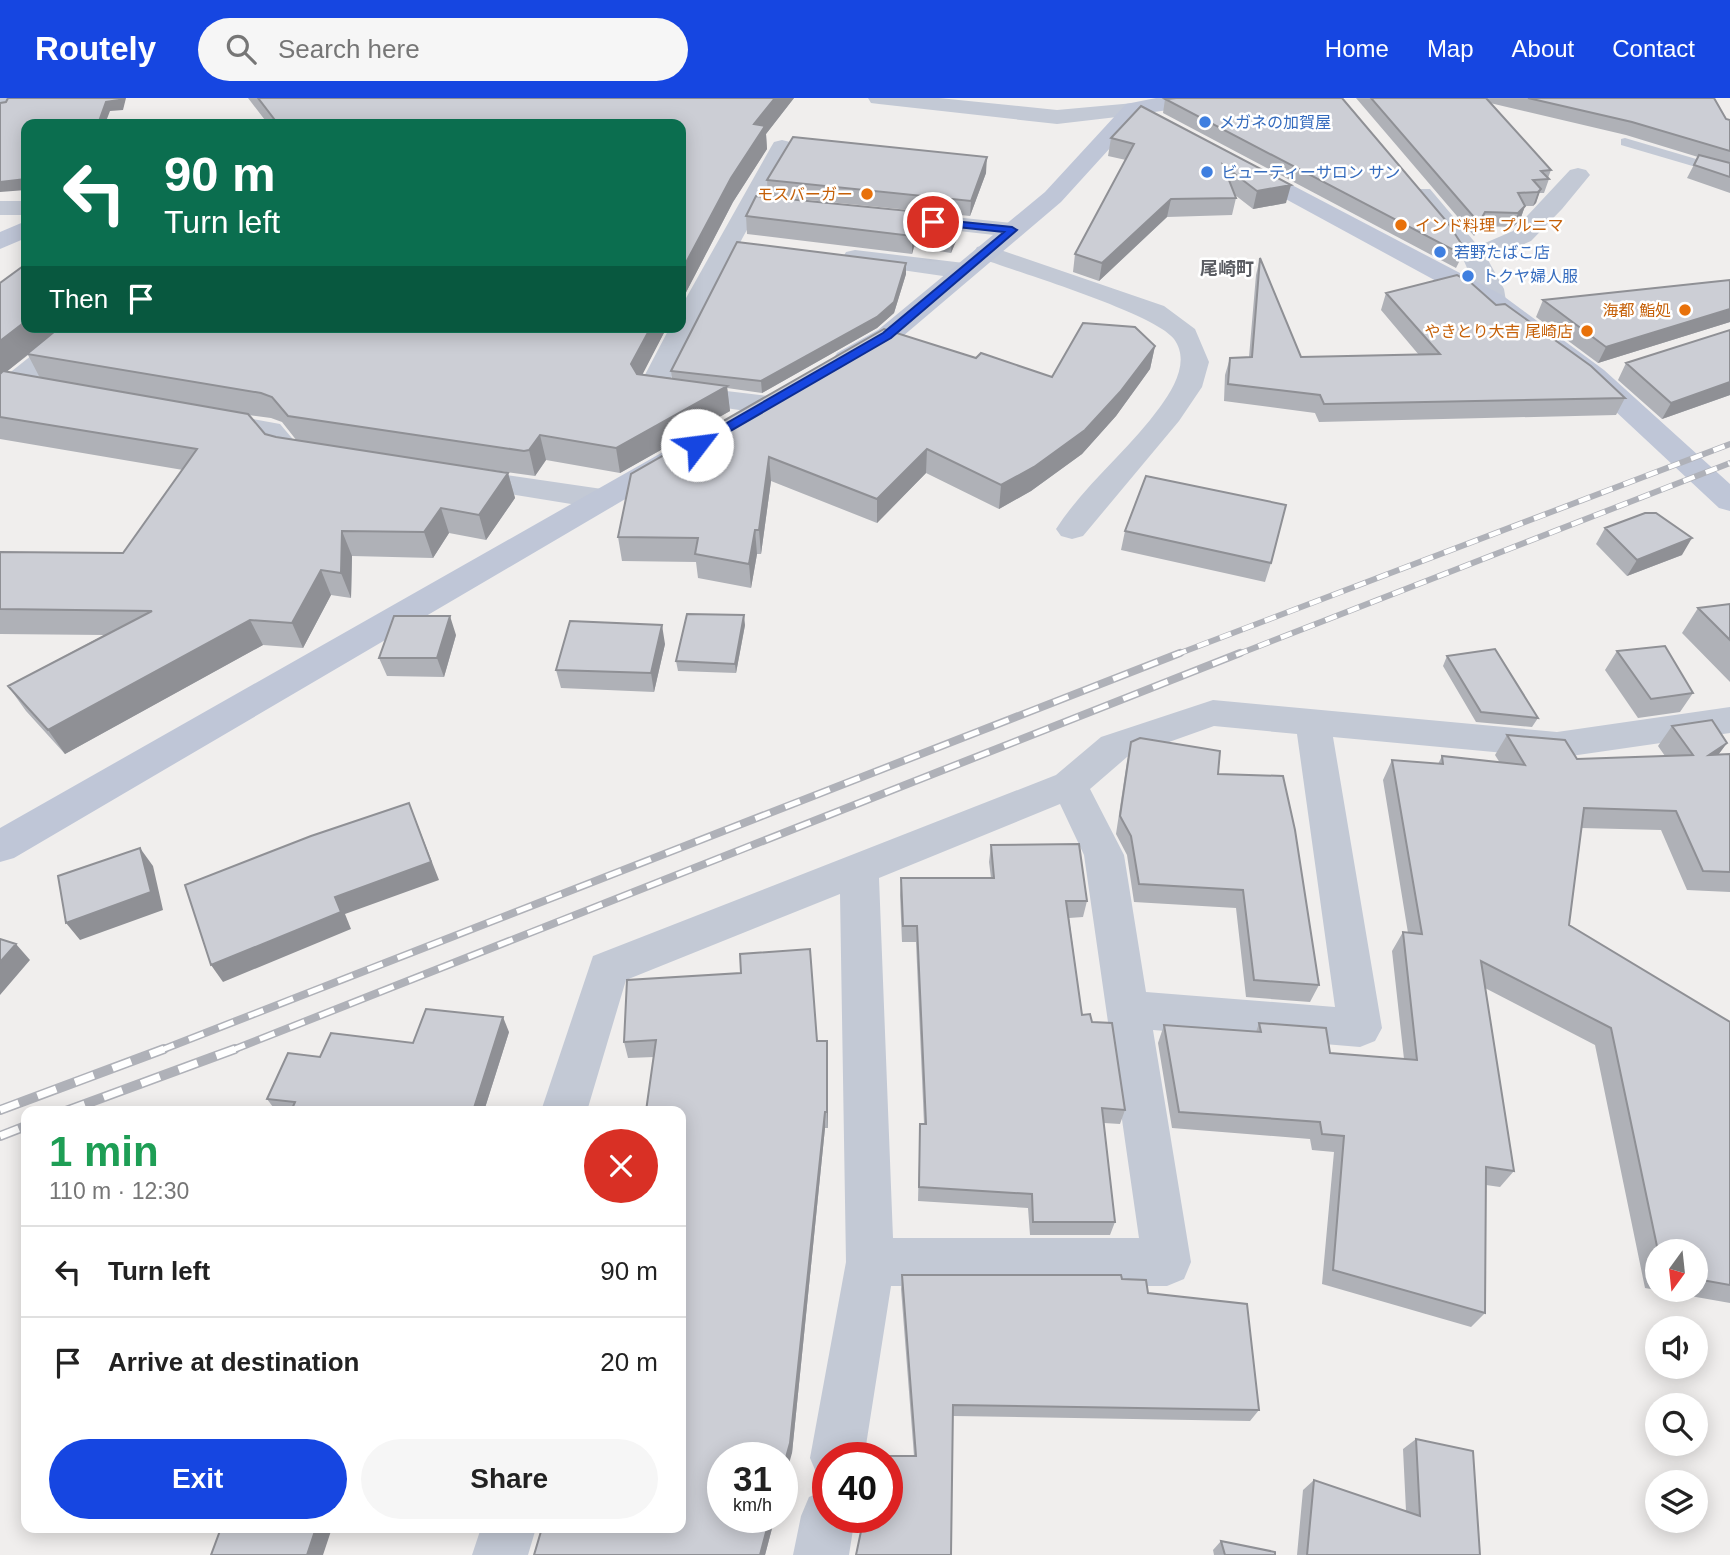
<!DOCTYPE html>
<meta charset="utf-8">
<style>
body{margin:0;font-family:Helvetica,"Noto Sans JP",sans-serif;background:#f6f6f6;color:#222;height:100vh;display:flex;flex-direction:column;font-size:26px;white-space:nowrap}
*{box-sizing:border-box;margin:0}
p{font-size:23px;color:#767676}
.icon{flex:none;width:38px;height:38px;fill:none;stroke:currentColor;stroke-width:2;stroke-linecap:round;stroke-linejoin:round}
.map{position:relative;flex:1;overflow:hidden}
.panel{position:absolute;left:21px;top:1008px;width:665px;height:427px;display:flex;flex-direction:column;background:#fff;border-radius:14px;box-shadow:0 4px 18px #0003}
.panel>*{flex:none}
.top-card{position:absolute;left:21px;top:21px;width:665px;height:214px;border-radius:14px;box-shadow:0 4px 18px #0003;background:#0b6e4f;color:#fff;overflow:hidden}
.needle{width:46px;rotate:195deg}
.controls{position:absolute;left:1645px;top:1141px;display:grid;gap:14px}
.controls a{display:grid;place-items:center;width:63px;height:63px;border-radius:50%;background:#fff;box-shadow:0 4px 18px #0003;font-size:35px}
.speed{position:absolute;left:707px;top:1344px;display:flex;gap:14px;font-size:35px;font-weight:700;text-align:center}
.speed>*{display:grid;place-content:center;width:91px;height:91px;border-radius:50%;background:#fff;box-shadow:0 4px 18px #0003;line-height:1}
.speed small{font-size:18px;font-weight:400}
.speed .limit{border:10px solid #d22;background:#fff;color:#111}
.pin{position:absolute;display:grid;place-items:center;width:60px;height:60px;color:#fff;margin:-30px;border:4px solid #fff;border-radius:50%;box-shadow:0 2px 7px #0007}
.me{position:absolute;width:77px;margin:-38px;rotate:60deg;stroke-linejoin:round;filter:drop-shadow(0 0 5px #0008)}
.turn{display:flex;align-items:center;gap:24px;height:147px;padding:0 28px;font-size:32px}
.turn .icon{width:91px;height:91px;stroke-width:2.5}
.turn b{display:block;font-size:49px;line-height:60px}
.then{display:flex;align-items:center;height:66px;padding:0 28px;background:#0003;gap:14px;font-size:26px}
.round{display:grid;place-items:center;flex:none;width:74px;height:74px;border-radius:37px;background:#f6f6f6}
.overview{display:flex;align-items:center;justify-content:space-between;height:119px;padding:0 28px}
h1{font-size:42px;font-weight:800;line-height:52px;color:#1e9e55}
.button{display:flex;gap:14px;margin-top:auto;padding:14px 28px}
.button a{flex:1;height:80px;border-radius:42px;background:#1646e1;color:#fff;font-size:28px;font-weight:800;line-height:80px;text-align:center}
.button a+a{background:#f6f6f6;color:#222}
ul{padding:0;list-style:none}
li{display:flex;align-items:center;gap:21px;height:91px;padding:0 28px;border-top:2px solid #e0e0e0}
li div{flex:1}
li b{display:block;font-size:26px}
li em{font-style:normal}
header{display:flex;align-items:center;gap:42px;box-sizing:border-box;height:98px;padding:0 35px;background:#1646e1;color:#fff}
header strong{font-size:33px}
nav{display:flex;gap:38px;margin-inline-start:auto;font-size:24px}
.search{width:490px;height:63px;background:#f6f6f6;display:flex;align-items:center;gap:18px;box-sizing:border-box;padding:0 24px;border-radius:38px;color:#767676;font-size:26px}
.map>svg:first-child{display:block}
.lines{fill:none;stroke-linecap:round;stroke-linejoin:round}
.lane{fill:#c3c9d5;fill-rule:evenodd}
.street{fill:#c3c9d5;fill-rule:evenodd}
.secondary{fill:#bfc6d7;fill-rule:evenodd}
.rail-far2-casing{stroke:#afb1b8;stroke-width:6}
.rail-far1-casing{stroke:#afb1b8;stroke-width:8}
.rail-casing{stroke:#afb1b8;stroke-width:10}
.rail-far2{stroke:#fff;stroke-width:4.5;stroke-dasharray:12;stroke-linecap:butt}
.rail-far1{stroke:#fff;stroke-width:5;stroke-dasharray:16;stroke-linecap:butt}
.rail{stroke:#fff;stroke-width:7;stroke-dasharray:20;stroke-linecap:butt}
.wall{fill:#afb1b7;fill-rule:evenodd}
.shaded-wall{fill:#8f9095}
.building{fill:#ccced5;stroke:#8f9095;stroke-width:2}
.route{fill:#1646e1;stroke:#0e2e92;stroke-width:2}
.shop-dot{fill:#3f7fe0;stroke:#fff;stroke-width:2.5}
.food-dot{fill:#e8710a;stroke:#fff;stroke-width:2.5}
.labels{text-anchor:middle;stroke-width:5;stroke-linejoin:round;paint-order:stroke}
.far-shop-label{font-size:16px;fill:#366cbe;stroke:#fff;text-anchor:start}
.far-food-label{font-size:16px;fill:#c56008;stroke:#fff;text-anchor:end}
.far-neighbourhood-label{font-size:18px;font-weight:bold;fill:#5a5c62;stroke:#fff}
</style>
<header>
<strong>Routely</strong>
<div class="search"><svg class="icon" aria-label="search" viewBox="0 0 24 24"><circle cx="10" cy="10" r="6"/><path d="M15 15l6 6"/></svg>Search here</div>
<nav><a>Home</a><a>Map</a><a>About</a><a>Contact</a></nav>
</header>
<div class="map">
<svg width="1730" height="1457" viewBox="0 0 1730 1457">
<rect width="100%" height="100%" fill="#f0eeed"/>
<g class="lines">
<path class="lane" d="M1625,40L1730,71V79L1621,47V41Z"/>
<path class="street" d="M0,0H15L8,12L0,13Z
M868,0H939L1057,12L1134,5L1142,6L1145,11L1142,16L1134,17L1057,26L879,6L871,5Z
M782,42L790,44L793,49L743,139L668,286L768,298L778,301L782,307L778,313L768,316L641,298L637,292L670,229H681V209L771,49L774,44Z
M1578,70L1586,72L1590,77L1562,111L1531,143L1488,162L1504,191L1506,203L1502,209L1493,211L1484,209L1464,163L1410,96L1414,91H1430L1478,148L1513,133L1570,72Z
M0,103H26V117H0Z
M906,114L1012,125L1021,127L1024,132L1021,137L1012,139L897,126L894,121L897,116Z
M986,147L1164,208L1195,231L1209,264L1202,289L1179,323L1083,438L1072,441L1061,438L1056,431C1085,386 1129,352 1160,309C1174,290 1190,263 1174,241C1155,215 1014,173 977,159L974,154L977,149Z
M855,152L964,165L973,168L977,173L973,178L964,181L846,164L843,159L846,154Z
M67,229H97L22,293L12,295L2,293V281Z
M209,313L280,326L297,346L331,352L335,358L331,364L320,367L277,359L261,339L199,328L195,322L199,316Z
M459,370L602,391L613,394L617,401L613,408L602,411L448,386L444,379L448,372Z
M1213,602L1557,634L1730,609V635L1557,660L1333,639L1382,930L1375,943L1360,949L1153,932L1191,1164L1184,1181L1167,1188H891L864,1360H828V1383L818,1379L810,1360L846,1164L840,796L626,882L587,1013H541L593,858L1056,677L1101,639ZM1214,628L1297,636L1335,909L1146,894L1124,757L1090,691L1127,659ZM1060,706L1084,757L1139,1140H893L879,780Z
M828,1391V1419H855L849,1457H793L801,1418L809,1399Z
M481,1430H536L528,1457H472Z"/>
<path class="secondary" d="M1156,0H1219L1216,5L1208,6L1141,16L1061,104L896,244L857,267L847,269L837,267L833,261L837,255L878,232L1045,94L1126,6Z
M1244,62L1502,197L1604,272L1730,386V413L1719,410L1584,284L1484,209L1236,74L1233,69L1236,64Z
M26,123V140L0,151V134Z
M674,351L685,354L689,360L685,366L14,760L0,764V730L663,354Z"/>
<defs>
<path id="rail-far2" d="M1175,557L1730,346
M1236,557L1730,365"/>
<path id="rail-far1" d="M159,953L1180,555
M230,953L1240,555"/>
<path id="rail" d="M0,1012L164,951
M66,1013L235,951
M0,1038L26,1028"/>
</defs>
<use href="#rail-far2" class="rail-far2-casing"/>
<use href="#rail-far1" class="rail-far1-casing"/>
<use href="#rail" class="rail-casing"/>
<use href="#rail-far2" class="rail-far2"/>
<use href="#rail-far1" class="rail-far1"/>
<use href="#rail" class="rail"/>
</g>
<path class="wall" d="M248,0H794L766,36L767,51L733,104L681,204V26H268Z
M1356,0H1714L1726,21L1730,22V95L1687,80L1698,59L1626,37L1490,5L1551,72L1548,80L1549,81L1544,95H1539L1536,105L1533,108H1525L1520,122L1513,129L1480,128L1474,138Z
M1165,1L1464,150L1459,164L1456,170L1163,15Z
M1141,8L1286,105L1253,111L1235,97L1236,100L1232,117L1167,119L1099,183L1073,174L1075,156L1126,62L1108,58L1111,40Z
M986,75L970,118L768,98L767,82Z
M756,98L959,136L951,155L914,149L912,156L747,136L746,118Z
M1260,160L1301,259L1419,257L1381,212L1386,195L1496,207L1625,300L1616,317L1319,324L1315,315L1224,303L1225,277L1230,260L1249,259L1256,177Z
M906,165V176L894,215L877,230L762,295L727,290L730,313L620,375L546,362L535,378L463,368L508,375L515,400L486,442L449,435L433,460L352,458L351,500L331,497L303,550L263,547L65,656L26,613L8,588L104,537L0,536V454L123,455L183,372L0,341V185L26,229H667L642,276L672,280L671,273ZM28,257L40,280L6,274ZM248,317L271,320L282,324L297,343L276,339L265,336Z
M1730,182V224L1598,265L1536,219L1543,202Z
M1730,232V297L1662,321L1618,282L1626,265Z
M1155,248L1150,271L1116,318L1082,356L1031,393L999,411L926,375L877,425L771,383L761,456H757L751,490L698,480L696,464L622,463L618,439L631,376L976,260L1052,279Z
M1605,430L1682,457L1627,478L1596,446Z
M1125,433L1271,465L1265,484L1121,452Z
M1730,506V584L1682,535L1698,510Z
M745,527L736,575L678,573L676,563Z
M456,537L444,579L387,578L379,560Z
M665,546L654,594L561,590L556,572Z
M1617,553L1693,595L1680,614L1638,620L1605,572Z
M1447,558L1538,620L1532,629L1476,624L1443,568Z
M1672,628L1727,645L1718,657L1730,656V794L1687,792L1661,732L1581,730L1569,827L1730,924V1205L1645,1190L1595,947L1485,890L1514,1073L1500,1089L1486,1087L1485,1215L1471,1229L1322,1186L1334,1054L1312,1052L1310,1041L1172,1030L1158,945L1164,927L1256,934L1259,925L1330,955L1404,961L1392,853L1403,834L1408,835L1383,682L1392,662L1438,666L1442,658L1500,665L1495,657L1507,637L1577,661L1665,658L1658,648ZM1657,1153H1696V1192H1657Z
M1131,644L1218,676L1319,887L1310,904L1246,899L1236,810L1134,804L1127,757L1116,736L1127,663Z
M991,747L1087,803L1083,819L1069,820L1082,917L1092,924L1125,1012L1120,1026L1104,1025L1115,1124L1110,1137H1030L1028,1110L918,1103L920,1026H924L916,844H902L900,797L901,780H991L989,764Z
M627,882L817,943L828,959V1030H825L792,1355L723,1419H775L765,1457L681,1430L654,959L628,960L624,944Z
M509,934L484,1013H276L267,1001L320,959L413,945Z
M902,1177L1122,1181L1148,1195L1259,1312L1250,1323L953,1318L951,1457L914,1358L901,1191Z
M1416,1341L1480,1457H1297L1303,1392L1314,1382L1406,1413L1403,1351Z
M1221,1443L1275,1457H1214L1213,1452Z"/>
<path class="shaded-wall" d="M120,0H126L123,12L110,13L105,26H98L106,4Z
M775,0H794L766,36L767,51L733,104L681,204V174L754,26Z
M987,59L986,75L970,118L971,103Z
M26,81V92L0,94V84Z
M1291,87L1286,105L1253,111L1257,93Z
M1541,91L1536,105L1533,108L1538,94Z
M1171,101L1167,119L1099,183L1102,165Z
M1525,108L1520,122L1513,129L1518,115Z
M1485,114L1480,128L1474,138L1479,125Z
M960,118L959,136L951,155L952,137Z
M914,131V149L912,156V138Z
M906,165V176L894,215L877,230L762,295L761,283Z
M1730,211V224L1598,265L1606,249Z
M26,223V229H62L0,279V243Z
M651,229H667L635,291L631,266Z
M1155,248L1150,271L1116,318L1082,356L1031,393L999,411L1001,387Z
M1730,284V297L1662,321L1671,305Z
M727,288L730,313L620,375L616,350Z
M540,337L546,362L535,378L529,352Z
M927,351L926,375L877,425V401Z
M769,359L771,383L761,456L759,432Z
M508,375L515,400L486,442L479,417Z
M441,410L449,435L433,460L424,434Z
M755,432L757,456L751,490L749,466Z
M342,433L352,458L351,500L341,475Z
M1692,440L1682,457L1627,478L1637,462Z
M321,472L331,497L303,550L292,525Z
M744,517L745,527L736,575L735,566Z
M450,518L456,537L444,579L437,560Z
M250,522L263,547L65,656L48,632Z
M662,527L665,546L654,594L651,575Z
M1727,645L1712,665L1709,657Z
M409,705L439,782L345,816L351,831L223,884L211,867L335,799Z
M140,750L153,768L163,812L80,842L66,825Z
M16,846L30,862L0,897V864Z
M503,919L509,934L484,1013H473Z
M827,943L828,959V1030L827,1014Z
M825,1014V1030L792,1355L782,1391V1374Z
M770,1419H775L765,1457H760Z
M316,1430H332L323,1457H307Z"/>
<path class="building" d="M8,0H120L119,2L106,4L98,26H26V81L0,84V5L6,4Z
M258,0H775L754,26L765,28L731,80L681,174V26H278Z
M1176,0H1342L1448,125L1464,150L1461,156L1165,1Z
M1371,0H1486L1551,72L1541,73L1549,81L1533,82L1541,91L1538,94L1518,95L1525,108L1518,115L1485,114L1479,125Z
M1528,0H1714L1726,21L1730,22V53L1632,24Z
M1141,8L1291,87L1257,93L1223,67L1236,100L1171,101L1102,165L1075,156L1134,46L1111,40Z
M793,39L987,59L971,103L767,82Z
M1699,57L1730,65V79L1694,67Z
M756,98L960,118L952,137L914,131L912,138L746,118Z
M737,144L906,165L894,204L877,219L761,283L671,273Z
M1260,160L1301,259L1440,256L1386,195L1457,177L1469,183L1496,207L1505,206L1591,268L1625,300L1324,306L1320,297L1228,286L1230,260L1252,259Z
M26,166V223L0,243V185Z
M1730,182V211L1606,249L1543,202Z
M1083,225L1135,229L1155,248L1120,294L1085,332L1034,369L1001,387L927,351L877,401L769,359L759,432H755L749,466L695,456L698,440L618,439L631,376L884,231L976,260L981,255L1052,279Z
M60,229H651L631,266L637,276L727,288L616,350L540,337L529,352L524,353L288,318L272,299L261,295L27,256Z
M1730,232V284L1671,305L1626,265Z
M3,273L248,316L265,336L276,339L508,375L479,417L441,410L424,434L342,433L341,475L321,472L292,525L250,522L48,632L8,588L152,513L0,511V454L123,455L197,351L0,319V276Z
M1146,378L1286,407L1271,465L1125,433Z
M1645,415H1656L1692,440L1637,462L1605,430Z
M1730,506V542L1698,510Z
M687,516L744,517L735,566L676,563Z
M394,518H450L437,560H379Z
M570,523L662,527L651,575L556,572Z
M1665,548L1693,595L1651,601L1617,553Z
M1495,551L1538,620L1481,614L1447,558Z
M1712,622L1727,645L1709,657L1730,656V774L1703,773L1676,713L1584,710L1569,827L1730,924V1187L1696,1181V1153H1658L1611,930L1481,863L1514,1073L1486,1069L1485,1215L1333,1172L1344,1038L1322,1036L1320,1024L1179,1014L1164,927L1261,934L1259,925L1326,930L1330,955L1417,962L1403,834L1422,836L1392,662L1443,666L1442,658L1525,667L1507,637L1565,642L1577,661L1693,657L1672,628Z
M1140,640L1220,653L1218,676L1283,678L1295,732L1319,887L1254,882L1243,792L1139,786L1131,738L1120,718L1131,644Z
M409,705L431,764L335,799L341,814L211,867L185,787L311,738Z
M1079,746L1087,803H1066L1082,917L1090,916L1092,924L1112,925L1125,1012L1102,1010L1115,1124H1033L1032,1096L919,1089L920,1026H926L917,828H903L901,780H994L991,747Z
M140,750L151,794L66,825L58,778Z
M0,841L16,846L0,864Z
M810,851L817,943H827V1014H825L790,1345L782,1374V1360H723V1419H770L760,1457H534L542,1430H681V1013H646L656,942L624,944L627,882L741,875L740,856Z
M426,911L503,919L473,1013H291L295,1004L267,1001L288,955L320,959L331,935L413,945Z
M902,1177H1121L1122,1181L1146,1182L1148,1195L1247,1206L1259,1312L953,1307L951,1457H856L864,1419H887V1360H877V1358H916Z
M1416,1341L1473,1353L1480,1457H1307L1314,1382L1420,1418Z
M221,1430H316L307,1457H211Z
M1221,1443L1275,1454V1457H1225Z"/>
<path class="route" d="M933,121L1012,129L1017,132L891,240L701,350H692V345L883,235L1004,134L929,126L928,124Z"/>
<g class="shop-dot">
<circle cx="1205" cy="24" r="7"/>
<circle cx="1207" cy="74" r="7"/>
<circle cx="1440" cy="154" r="7"/>
<circle cx="1468" cy="178" r="7"/>
</g>
<g class="food-dot">
<circle cx="867" cy="96" r="7"/>
<circle cx="1401" cy="127" r="7"/>
<circle cx="1685" cy="212" r="7"/>
<circle cx="1587" cy="233" r="7"/>
</g>
<g class="labels">
<g class="far-shop-label">
<text x="1219" y="30">メガネの加賀屋</text>
<text x="1221" y="80">ビューティーサロン サン</text>
<text x="1454" y="160">若野たばこ店</text>
<text x="1482" y="184">トクヤ婦人服</text>
</g>
<g class="far-food-label">
<text x="853" y="102">モスバーガー</text>
<text x="1415" y="133" text-anchor="start">インド料理 プルニマ</text>
<text x="1671" y="218">海都 鮨処</text>
<text x="1573" y="239">やきとり大吉 尾崎店</text>
</g>
<g class="far-neighbourhood-label">
<text x="1227" y="177">尾崎町</text>
</g>
</g>
</svg>
<div class="controls">
<a><svg class="needle" viewBox="-14 -14 28 28"><path d="M0-13l5 13h-10z" fill="#e53935"/><path d="M0 13l5-13h-10z" fill="#767676"/></svg></a>
<a><svg class="icon" aria-label="sound" viewBox="0 0 24 24"><path d="M4 9h4l5-4v14l-5-4H4zM17 9q2 3 0 6"/></svg></a>
<a><svg class="icon" aria-label="search" viewBox="0 0 24 24"><circle cx="10" cy="10" r="6"/><path d="M15 15l6 6"/></svg></a>
<a><svg class="icon" aria-label="layers" viewBox="0 0 24 24"><path d="M12 4l9 5-9 5-9-5zM3 14l9 5 9-5"/></svg></a>
</div>
<div class="speed"><div>31<small>km/h</small></div><div class="limit">40</div></div>
<div class="pin" style="left:933px;top:124px;background:#d93025"><svg class="icon" aria-label="arrive" viewBox="0 0 24 24"><path d="M6 21V4h12l-3 4 3 4H6"/></svg></div>
<svg class="me" style="left:697px;top:347px" viewBox="-20 -20 40 40"><circle r="19" fill="#fff"/><path d="M0-13L10 11 0 6-10 11z" fill="#1646e1"/></svg>
<div class="top-card">
<div class="turn"><svg class="icon" aria-label="left" viewBox="0 0 24 24"><path d="M17 20v-9H6M10 6l-5 5 5 5"/></svg><div><b>90 m</b>Turn left</div></div>
<div class="then">Then<svg class="icon" aria-label="arrive" viewBox="0 0 24 24"><path d="M6 21V4h12l-3 4 3 4H6"/></svg></div>
</div>
<section class="panel">
<div class="overview"><div><h1>1 min</h1><p>110 m · 12:30</p></div><a class="round" style="background:#d93025;color:#fff"><svg class="icon" aria-label="close" viewBox="0 0 24 24"><path d="M6 6l12 12M18 6L6 18"/></svg></a></div>
<ul>
<li><svg class="icon" aria-label="left" viewBox="0 0 24 24"><path d="M17 20v-9H6M10 6l-5 5 5 5"/></svg><div><b>Turn left</b></div><em>90 m</em></li>
<li><svg class="icon" aria-label="arrive" viewBox="0 0 24 24"><path d="M6 21V4h12l-3 4 3 4H6"/></svg><div><b>Arrive at destination</b></div><em>20 m</em></li>
</ul>
<div class="button"><a>Exit</a><a>Share</a></div>
</section>
</div>
